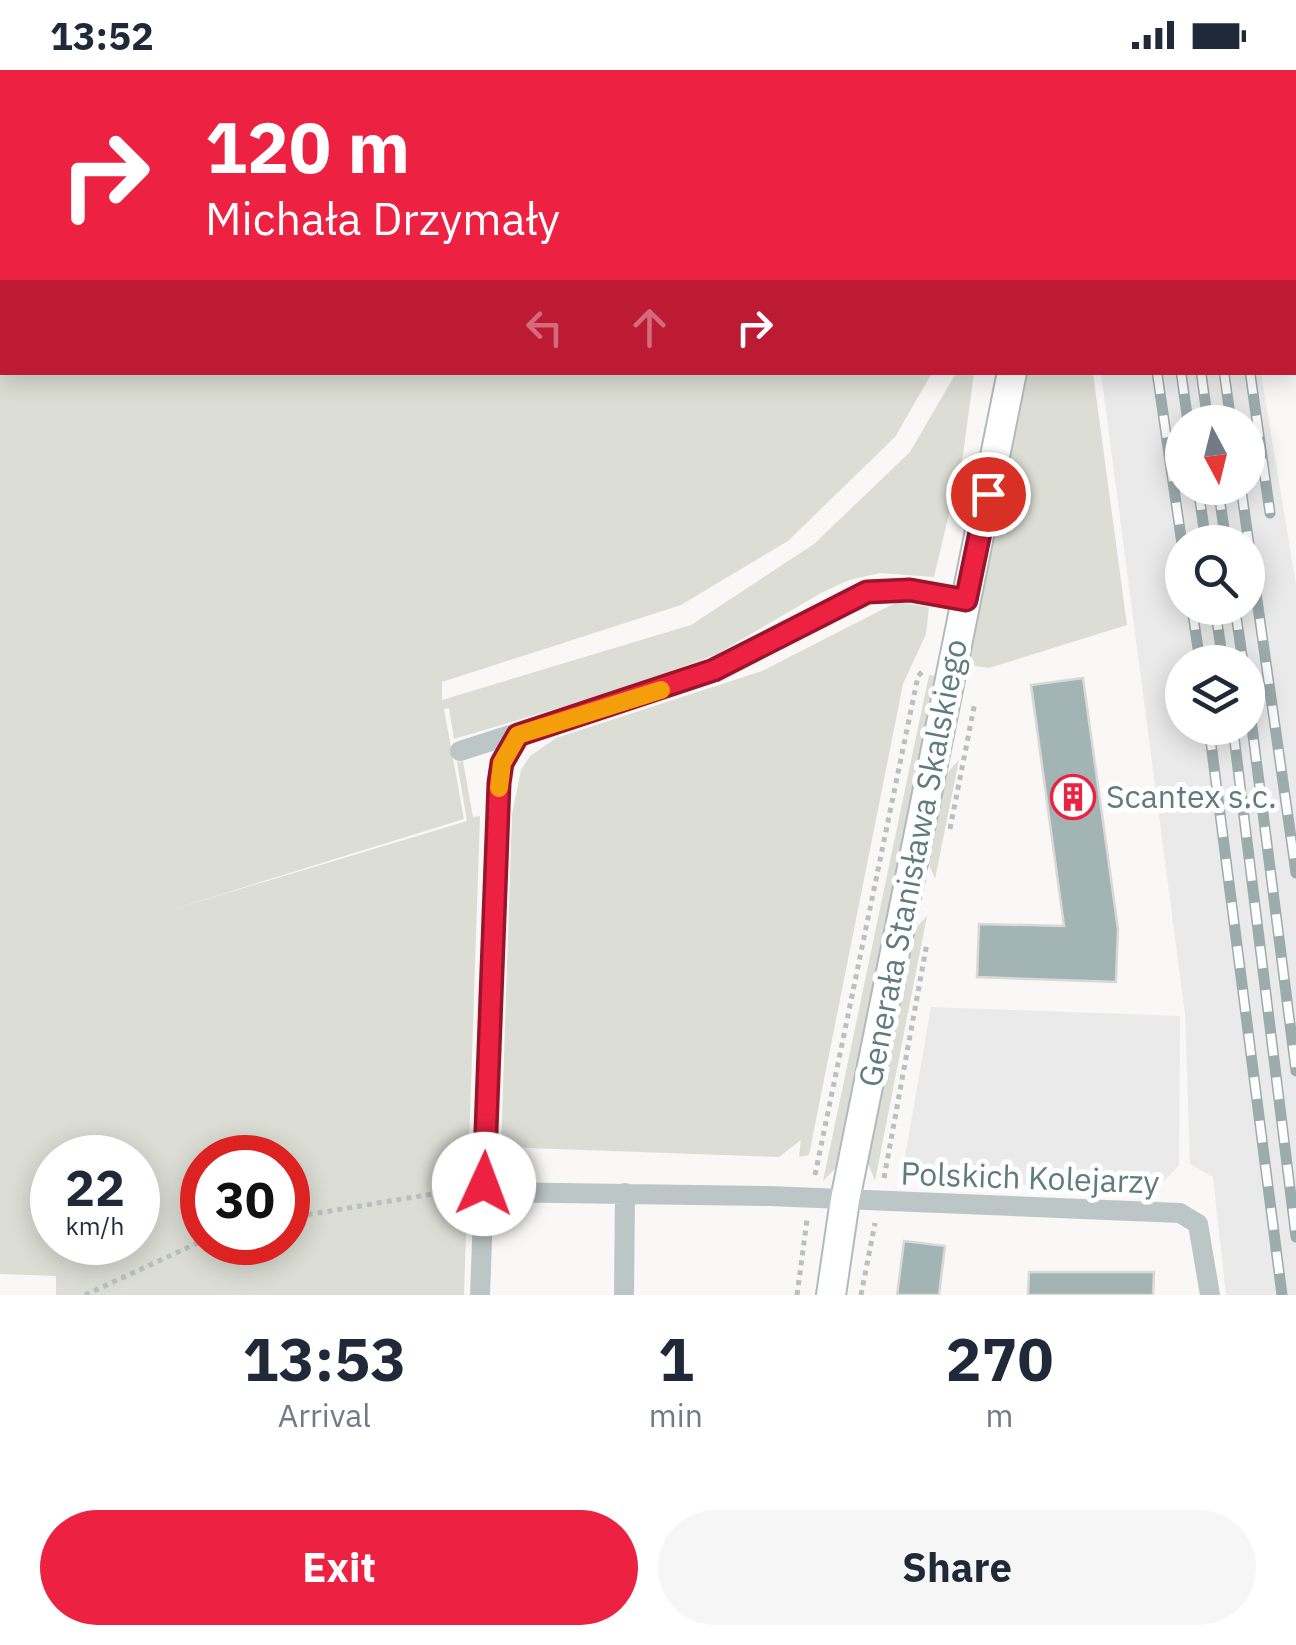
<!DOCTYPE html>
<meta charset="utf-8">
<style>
body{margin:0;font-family:"IBM Plex Sans",sans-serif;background:#f6f6f7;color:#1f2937;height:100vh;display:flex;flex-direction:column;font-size:38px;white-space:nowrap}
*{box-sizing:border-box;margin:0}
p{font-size:32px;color:#747a83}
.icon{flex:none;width:55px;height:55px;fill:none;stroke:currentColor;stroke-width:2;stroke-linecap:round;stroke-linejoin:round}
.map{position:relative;height:1225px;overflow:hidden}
.details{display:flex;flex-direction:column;background:#fff;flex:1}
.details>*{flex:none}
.banner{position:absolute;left:0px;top:0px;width:1298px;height:305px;box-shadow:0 5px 25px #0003;background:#ed2142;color:#fff;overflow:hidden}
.needle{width:65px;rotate:173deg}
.tools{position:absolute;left:1165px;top:335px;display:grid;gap:20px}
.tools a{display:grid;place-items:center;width:100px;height:100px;border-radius:50%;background:#fff;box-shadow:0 5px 25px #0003;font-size:50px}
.speed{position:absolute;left:30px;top:1065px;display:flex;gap:20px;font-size:50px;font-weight:700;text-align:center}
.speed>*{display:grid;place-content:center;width:130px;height:130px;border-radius:50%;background:#fff;box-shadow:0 5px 25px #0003;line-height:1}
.speed small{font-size:25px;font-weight:400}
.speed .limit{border:15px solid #d22;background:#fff;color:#111}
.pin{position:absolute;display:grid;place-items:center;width:85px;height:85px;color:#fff;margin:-42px;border:5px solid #fff;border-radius:50%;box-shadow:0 2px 10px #0007}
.me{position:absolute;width:110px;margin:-55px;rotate:2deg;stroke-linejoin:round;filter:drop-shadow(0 0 8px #0008)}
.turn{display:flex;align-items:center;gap:35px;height:210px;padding:0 40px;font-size:45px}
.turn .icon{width:130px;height:130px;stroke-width:2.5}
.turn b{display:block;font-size:70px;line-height:85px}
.lanes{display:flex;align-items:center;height:95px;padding:0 40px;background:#0003;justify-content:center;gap:50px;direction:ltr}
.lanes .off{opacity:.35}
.eta{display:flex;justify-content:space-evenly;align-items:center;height:170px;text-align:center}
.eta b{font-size:60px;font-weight:800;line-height:70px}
.primary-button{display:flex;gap:20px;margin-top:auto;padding:20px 40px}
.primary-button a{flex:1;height:115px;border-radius:60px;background:#ed2142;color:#fff;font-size:40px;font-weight:800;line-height:115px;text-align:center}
.primary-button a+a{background:#f6f6f7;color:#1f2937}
.status{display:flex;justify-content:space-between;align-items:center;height:70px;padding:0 50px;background:#fff;direction:ltr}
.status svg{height:28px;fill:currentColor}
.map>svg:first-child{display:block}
.built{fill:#e9eae9;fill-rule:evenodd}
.green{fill:#dcded5;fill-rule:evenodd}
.building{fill:#a3b4b5;stroke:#dad9d8;stroke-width:2.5}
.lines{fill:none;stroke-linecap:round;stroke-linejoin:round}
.secondary-casing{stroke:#afbbbc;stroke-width:32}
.path{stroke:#b9c0c0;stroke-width:5;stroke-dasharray:5 5;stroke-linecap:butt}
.street{stroke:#bcc6c7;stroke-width:20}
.secondary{stroke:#fff;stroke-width:28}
.rail-casing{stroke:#9cabac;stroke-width:11}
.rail{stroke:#fff;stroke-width:8;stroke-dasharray:22;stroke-linecap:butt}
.route-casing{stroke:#9a152b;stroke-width:25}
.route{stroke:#ed2142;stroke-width:18}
.slow{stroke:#f59e0b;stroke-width:18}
.labels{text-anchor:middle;stroke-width:10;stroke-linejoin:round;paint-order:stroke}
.poi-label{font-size:32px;fill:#5e7b7d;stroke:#fff;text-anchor:start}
.street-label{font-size:32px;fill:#5e7b7d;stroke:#fff}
</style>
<div class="status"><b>13:52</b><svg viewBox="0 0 49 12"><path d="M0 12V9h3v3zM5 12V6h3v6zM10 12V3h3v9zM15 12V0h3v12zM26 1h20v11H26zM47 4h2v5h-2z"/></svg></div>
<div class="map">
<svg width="1296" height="1225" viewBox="0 0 1296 1225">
<rect width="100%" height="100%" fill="#f9f8f6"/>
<path class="built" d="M1101,303H1261L1296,515V1225H1226L1213,1107L1190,1094L1185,944ZM1182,352H1248V418H1182ZM1182,472H1248V538H1182ZM1182,592H1248V658H1182Z
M931,937L1180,946L1179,1096L1154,1120L901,1110Z"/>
<path class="green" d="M0,0L921,2H2V302L932,303L895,367L788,471L681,535L442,612V630L691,555L814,474L910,382L956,303H974L963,385L934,507L880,503L849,510L821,523L717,584L626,618L454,669L449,638L444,639L464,749L164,842L467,751L457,692L463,691L473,747L480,746L464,1225H56V1206L0,1204ZM52,1088H138V1172H52ZM202,1088H288V1172H202Z
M1025,303H1093L1127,555L989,598L968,595Z
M897,532L929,537L926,564L903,614L809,1085L799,1087L801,1070L779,1087L501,1077L512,744L521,700L530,686L556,668L762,601Z
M929,605L938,606L841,1093L823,1111Z
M959,690L935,809L928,792L943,707Z
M927,846L875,1111L867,1091L914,860Z"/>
<path class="building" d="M1083,608L1118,859L1116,912L977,907L979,854L1064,856L1031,615Z
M904,1171L945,1176L939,1225H897Z
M1029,1202H1154L1153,1225H1028Z"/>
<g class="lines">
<defs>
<path id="secondary" d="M988,0L989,2
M831,1225L845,1130L1012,302"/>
</defs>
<use href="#secondary" class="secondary-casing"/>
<path class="path" d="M950,759L975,632
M815,1105L918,606L925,599
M884,1108L927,873
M288,1148L462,1119
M85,1225L202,1171
M797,1225L807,1150
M861,1225L875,1153"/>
<path class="street" d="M460,681L714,600L867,522L910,520L967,530
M484,1122L770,1126L1180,1143L1198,1154L1210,1225
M480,1225L499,713L502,693L518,665
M624,1225L625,1123"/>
<use href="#secondary" class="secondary"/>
<defs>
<path id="rail" d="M1113,0L1114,2
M1137,0V2
M1157,0V2
M1180,0V2
M1210,0V2
M1227,0V2
M1157,302L1182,474
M1181,302L1188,352
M1201,302L1208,352
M1224,302L1231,352
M1250,302L1270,443
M1198,418L1206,472
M1218,418L1226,472
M1241,418L1296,803
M1192,538L1200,592
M1215,538L1223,592
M1235,538L1243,592
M1248,626L1296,1001
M1209,658L1282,1225
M1233,658L1296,1167"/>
</defs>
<use href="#rail" class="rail-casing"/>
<use href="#rail" class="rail"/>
</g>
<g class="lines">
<defs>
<path id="route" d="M484,1114L499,713L502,693L518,665L714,600L867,522L910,520L966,530L988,424"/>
</defs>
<use href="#route" class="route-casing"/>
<use href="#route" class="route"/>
<path class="slow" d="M499,718L502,693L518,665L661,620"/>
</g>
<defs>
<symbol id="building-ring" viewBox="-11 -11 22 22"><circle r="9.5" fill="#fff" stroke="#ed2142" stroke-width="1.5"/><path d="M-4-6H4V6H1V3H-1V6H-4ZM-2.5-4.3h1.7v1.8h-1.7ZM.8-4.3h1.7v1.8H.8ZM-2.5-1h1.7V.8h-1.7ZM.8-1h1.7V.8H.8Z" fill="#ed2142"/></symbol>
</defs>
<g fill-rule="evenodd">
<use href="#building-ring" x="1048" y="702" width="50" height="50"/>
</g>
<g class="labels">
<g class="poi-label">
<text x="1106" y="738">Scantex s.c.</text>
</g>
<g class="street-label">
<text transform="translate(913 793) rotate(-79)" y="11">Generała Stanisława Skalskiego</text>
<text transform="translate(1030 1108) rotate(2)" y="11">Polskich Kolejarzy</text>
</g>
</g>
</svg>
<div class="tools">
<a><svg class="needle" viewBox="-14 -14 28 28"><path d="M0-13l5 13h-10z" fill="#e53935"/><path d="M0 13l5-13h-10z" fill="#747a83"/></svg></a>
<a><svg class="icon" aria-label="search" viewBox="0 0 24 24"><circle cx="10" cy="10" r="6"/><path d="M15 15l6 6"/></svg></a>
<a><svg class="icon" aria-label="layers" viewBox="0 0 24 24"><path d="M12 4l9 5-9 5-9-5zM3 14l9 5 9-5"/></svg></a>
</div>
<div class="speed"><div>22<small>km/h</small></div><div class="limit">30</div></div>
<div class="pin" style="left:988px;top:424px;background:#d93025"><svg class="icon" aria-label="arrive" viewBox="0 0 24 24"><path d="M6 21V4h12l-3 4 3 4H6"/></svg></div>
<svg class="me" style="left:484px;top:1114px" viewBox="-20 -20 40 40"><circle r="19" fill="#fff"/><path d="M0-13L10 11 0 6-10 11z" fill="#ed2142"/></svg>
<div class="banner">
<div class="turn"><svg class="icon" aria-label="right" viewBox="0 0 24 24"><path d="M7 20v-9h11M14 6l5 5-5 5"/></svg><div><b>120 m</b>Michała Drzymały</div></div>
<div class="lanes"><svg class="icon off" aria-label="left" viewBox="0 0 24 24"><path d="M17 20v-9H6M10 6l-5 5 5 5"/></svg><svg class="icon off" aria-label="ahead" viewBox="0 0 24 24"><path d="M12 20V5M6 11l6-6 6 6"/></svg><svg class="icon" aria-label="right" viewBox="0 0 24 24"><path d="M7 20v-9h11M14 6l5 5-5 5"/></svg></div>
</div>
</div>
<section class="details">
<div class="eta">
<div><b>13:53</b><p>Arrival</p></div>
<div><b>1</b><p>min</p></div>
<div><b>270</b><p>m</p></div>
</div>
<div class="primary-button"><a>Exit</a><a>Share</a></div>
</section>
